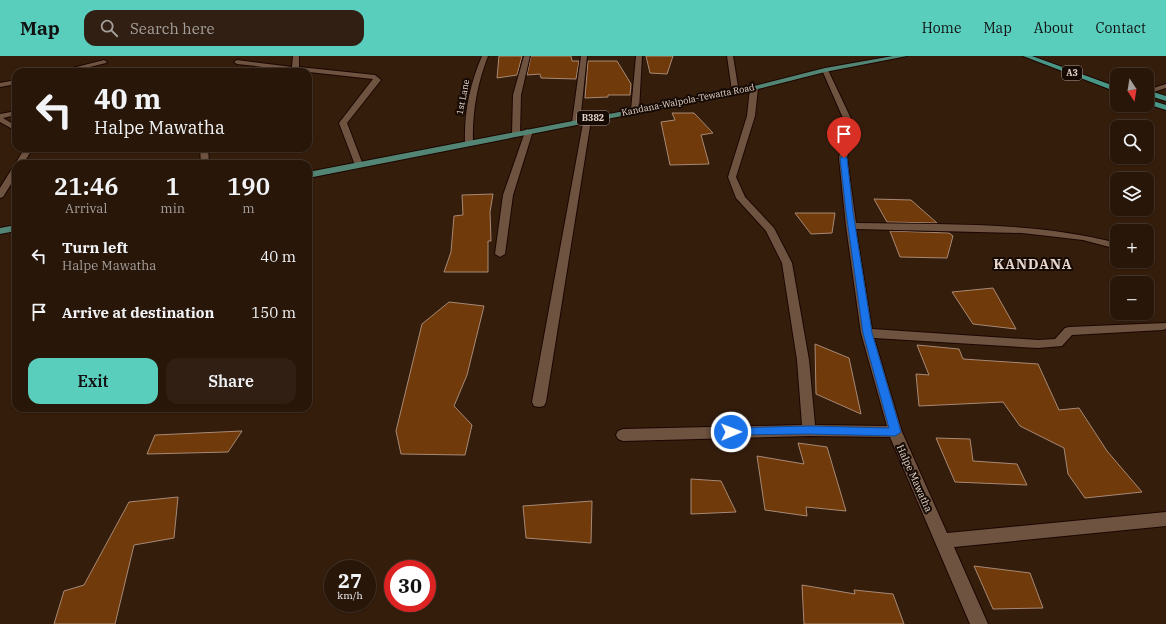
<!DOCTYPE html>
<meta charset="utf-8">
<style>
body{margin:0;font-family:"IBM Plex Serif",serif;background:#301f12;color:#f1f3f6;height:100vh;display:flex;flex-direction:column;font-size:15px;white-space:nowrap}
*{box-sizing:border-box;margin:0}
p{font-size:13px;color:#a59f9c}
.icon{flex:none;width:22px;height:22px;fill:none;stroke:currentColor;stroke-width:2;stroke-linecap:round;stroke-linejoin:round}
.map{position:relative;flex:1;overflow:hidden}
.details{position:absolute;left:12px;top:104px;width:300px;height:252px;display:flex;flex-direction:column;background:#281609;border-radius:12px;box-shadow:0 1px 3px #0004,0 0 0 1px #44352a}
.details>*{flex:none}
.hud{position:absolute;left:12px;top:12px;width:300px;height:84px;border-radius:12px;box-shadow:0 1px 3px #0004,0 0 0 1px #44352a;background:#281609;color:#f1f3f6;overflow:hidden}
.needle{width:26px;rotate:168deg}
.buttons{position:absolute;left:1110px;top:12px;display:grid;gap:8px}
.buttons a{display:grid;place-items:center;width:44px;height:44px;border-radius:8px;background:#281609;box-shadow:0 1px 3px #0004,0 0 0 1px #44352a;font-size:20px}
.speed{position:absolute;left:324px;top:504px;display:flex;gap:8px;font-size:20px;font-weight:700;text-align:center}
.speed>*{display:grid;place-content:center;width:52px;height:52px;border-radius:50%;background:#281609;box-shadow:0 1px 3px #0004,0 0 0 1px #44352a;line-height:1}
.speed small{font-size:10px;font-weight:400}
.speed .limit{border:6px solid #d22;background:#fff;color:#111}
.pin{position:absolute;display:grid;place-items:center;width:34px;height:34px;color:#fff;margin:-41px -17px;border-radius:50% 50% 50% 0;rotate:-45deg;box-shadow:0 0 4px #0007}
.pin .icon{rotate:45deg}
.me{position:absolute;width:44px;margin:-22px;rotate:89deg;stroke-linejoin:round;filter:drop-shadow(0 0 3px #0008)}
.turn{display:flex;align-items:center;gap:14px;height:84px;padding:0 16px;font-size:18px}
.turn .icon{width:52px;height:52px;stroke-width:2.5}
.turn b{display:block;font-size:28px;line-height:34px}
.eta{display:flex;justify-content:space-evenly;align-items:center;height:68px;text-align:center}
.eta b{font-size:24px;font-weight:600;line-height:28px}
.primary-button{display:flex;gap:8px;margin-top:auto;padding:8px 16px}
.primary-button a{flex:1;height:46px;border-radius:12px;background:#5acebd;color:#111;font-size:16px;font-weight:600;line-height:46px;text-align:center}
.primary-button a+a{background:#301f12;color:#f1f3f6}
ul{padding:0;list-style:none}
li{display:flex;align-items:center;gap:12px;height:56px;padding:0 16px}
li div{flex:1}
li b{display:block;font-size:15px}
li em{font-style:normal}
header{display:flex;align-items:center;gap:24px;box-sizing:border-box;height:56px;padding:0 20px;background:#5acebd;color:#111}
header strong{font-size:19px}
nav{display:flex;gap:22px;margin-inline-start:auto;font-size:14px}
.search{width:280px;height:36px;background:#301f12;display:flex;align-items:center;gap:10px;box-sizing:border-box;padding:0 14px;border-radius:12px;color:#a59f9c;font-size:15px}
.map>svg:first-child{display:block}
.building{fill:#703a0a;stroke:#a78975}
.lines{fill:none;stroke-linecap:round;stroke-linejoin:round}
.minor-casing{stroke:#1b0600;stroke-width:2}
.primary-casing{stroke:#1b0600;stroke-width:2}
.trunk-casing{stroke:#1b0600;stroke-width:2}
.minor{fill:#6e5340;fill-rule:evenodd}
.primary{fill:#528574;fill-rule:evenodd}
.trunk{fill:#489686;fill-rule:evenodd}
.route{fill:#1a73e8;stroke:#114b97}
.labels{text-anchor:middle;stroke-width:4;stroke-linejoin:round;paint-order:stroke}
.shield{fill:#150a04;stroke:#a99a91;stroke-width:1}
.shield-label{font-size:9px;font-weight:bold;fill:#e8d7cd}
.far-street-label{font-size:9px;fill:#e8d7cd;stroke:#150a04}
.street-label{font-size:10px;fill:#e8d7cd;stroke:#150a04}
.district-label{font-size:14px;font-weight:bold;letter-spacing:1px;fill:#e8d7cd;stroke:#150a04}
</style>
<header>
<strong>Map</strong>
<div class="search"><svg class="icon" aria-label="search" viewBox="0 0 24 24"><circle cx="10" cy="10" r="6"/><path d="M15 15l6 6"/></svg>Search here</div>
<nav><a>Home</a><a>Map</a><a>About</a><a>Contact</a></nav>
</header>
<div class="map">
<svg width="1166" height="568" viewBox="0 0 1166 568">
<rect width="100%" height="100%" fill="#351d0c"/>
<path class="building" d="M499,0H522L517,19L497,22Z
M531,0H571L572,5H579L576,23L541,22L540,18L527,19Z
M646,0H673L667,18L650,17Z
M588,5H617L631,28L630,39H608V41L585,42Z
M672,57H694L713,77L701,79L709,108L670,109L661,66L675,64Z
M493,138L490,156L491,185H488V216H444L451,196L454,160L463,159L462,139Z
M874,143L911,144L937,167L887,166Z
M795,157H835L832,177L811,178Z
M890,175L949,177L953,180L947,202L900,201Z
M993,232L1016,273L973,268L952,236Z
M449,246L484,250L467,319L454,350L472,369L465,399L401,398L396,375L422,268Z
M815,288L849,302L861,358L816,338Z
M917,289L959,293L963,303L1038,308L1059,354L1079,352L1107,395L1142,436L1085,442L1068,418L1064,392L1020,370L1003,346L919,350L916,318L929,319Z
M242,375L228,396L147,398L155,379Z
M936,382L970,383L973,405L1017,408L1027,429L955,426Z
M798,387L827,391L846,455L806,451L807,460L765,454L757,400L804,408Z
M691,423L721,425L736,456L691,458Z
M178,441L174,482L134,489L115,568H54L64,535L84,529L129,446Z
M592,445L591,487L526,482L523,450Z
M974,510L1030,517L1043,552L993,553Z
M802,529L855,538L854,534L893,538L904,568H804Z"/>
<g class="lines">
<defs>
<path id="minor" d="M293,0H299V11L375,19L381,24L347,67L363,109L362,111H356L355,109L339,67L373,23L237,8L234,6L237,4L292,11Z
M482,0H488C477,28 472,57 473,87L469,89L465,87C464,56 470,28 482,0Z
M524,0H530L521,39L520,78L516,80L512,78L513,39Z
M581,0H587L580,66L576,68L572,66Z
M636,0H642L639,54L635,56L631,54Z
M727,0H733L739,37L732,35Z
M104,4L107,6L106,7L69,16H57Z
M825,12L828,14L854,69L847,102L856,167C943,169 1032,165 1117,187V193L1083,184L1022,177L856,173L872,273L1038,284L1055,283L1065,272L1069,271L1166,267V273L1162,274L1072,279L1062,290L1038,292L874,282L902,376L947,477L1166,456V470L954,491L988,568H970L890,381L809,380L623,385L618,383L616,379L618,375L623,373L802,369L797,304L782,207L766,175L736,142L728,121L747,60L750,32L754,30L758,32L755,60L736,121L745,141L774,172L792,207L809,304L815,369L887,370L861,277L846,170L839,102L846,69L822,14Z
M16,24V28L0,31V27Z
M1166,28V32L1147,38V34Z
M16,55V59L3,62L16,70V75L0,66V58Z
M584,62L591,64L546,346L544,350L539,351L534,350L532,346Z
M526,73L533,75L513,139L505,198L500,201L495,198L503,139Z
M25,92H33L23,108H16V110L15,108Z
M200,92H208L209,108H201Z
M16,110V120L3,141L0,142V132L13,111Z"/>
<path id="primary" d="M893,0H907L825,16L754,34L308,122V116L754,30L825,12Z
M16,169V175L0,178V172Z"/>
<path id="trunk" d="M1023,0H1032L1117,31V36Z
M1147,34L1166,40V45L1147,39Z
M1147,43L1166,49V54L1147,48Z"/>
</defs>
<use href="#minor" class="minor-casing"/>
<use href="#primary" class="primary-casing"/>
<use href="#trunk" class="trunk-casing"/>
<use href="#minor" class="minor"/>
<use href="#primary" class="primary"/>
<use href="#trunk" class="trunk"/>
</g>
<path class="route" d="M844,100L847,102L853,156L872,277L901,376L895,380L809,378L728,379L726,376L731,372L809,370L889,372L863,277L846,156L840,102Z"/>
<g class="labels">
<g class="shield">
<rect x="1062" y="10" width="20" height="14" rx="3"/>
<rect x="577" y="55" width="32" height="14" rx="3"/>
</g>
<g class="shield-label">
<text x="1072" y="20">A3</text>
<text x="593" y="65">B382</text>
</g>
<g class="far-street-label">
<text transform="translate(463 41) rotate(-79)" y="3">1st Lane</text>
<text transform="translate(688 44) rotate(-11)" y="3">Kandana-Walpola-Tewatta Road</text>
</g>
<g class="street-label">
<text transform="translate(915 422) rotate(66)" y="4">Halpe Mawatha</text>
</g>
<g class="district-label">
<text x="1033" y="213">KANDANA</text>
</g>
</g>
</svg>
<div class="buttons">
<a><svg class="needle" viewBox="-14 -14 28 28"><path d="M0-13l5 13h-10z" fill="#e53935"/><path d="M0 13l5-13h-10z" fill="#a59f9c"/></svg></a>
<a><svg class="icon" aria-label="search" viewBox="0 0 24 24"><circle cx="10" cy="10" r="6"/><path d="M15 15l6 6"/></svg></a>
<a><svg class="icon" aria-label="layers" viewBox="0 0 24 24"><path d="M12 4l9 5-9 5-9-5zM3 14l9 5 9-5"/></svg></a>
<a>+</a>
<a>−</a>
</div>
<div class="speed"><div>27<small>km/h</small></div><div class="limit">30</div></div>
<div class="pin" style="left:844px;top:102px;background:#d93025"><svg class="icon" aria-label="arrive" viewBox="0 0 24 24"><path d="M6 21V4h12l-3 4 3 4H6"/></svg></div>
<svg class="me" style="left:731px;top:376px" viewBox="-20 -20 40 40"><circle r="17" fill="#1a73e8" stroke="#fff" stroke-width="3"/><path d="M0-11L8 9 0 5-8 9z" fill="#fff"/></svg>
<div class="hud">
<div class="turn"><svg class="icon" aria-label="left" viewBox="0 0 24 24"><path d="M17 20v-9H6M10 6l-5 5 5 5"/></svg><div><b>40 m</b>Halpe Mawatha</div></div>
</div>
<section class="details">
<div class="eta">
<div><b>21:46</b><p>Arrival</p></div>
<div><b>1</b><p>min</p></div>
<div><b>190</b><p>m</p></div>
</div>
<ul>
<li><svg class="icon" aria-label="left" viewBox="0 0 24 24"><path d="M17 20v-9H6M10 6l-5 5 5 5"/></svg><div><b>Turn left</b><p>Halpe Mawatha</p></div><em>40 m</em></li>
<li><svg class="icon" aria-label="arrive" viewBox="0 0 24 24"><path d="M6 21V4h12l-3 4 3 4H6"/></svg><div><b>Arrive at destination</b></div><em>150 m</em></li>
</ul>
<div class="primary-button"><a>Exit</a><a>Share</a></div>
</section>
</div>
